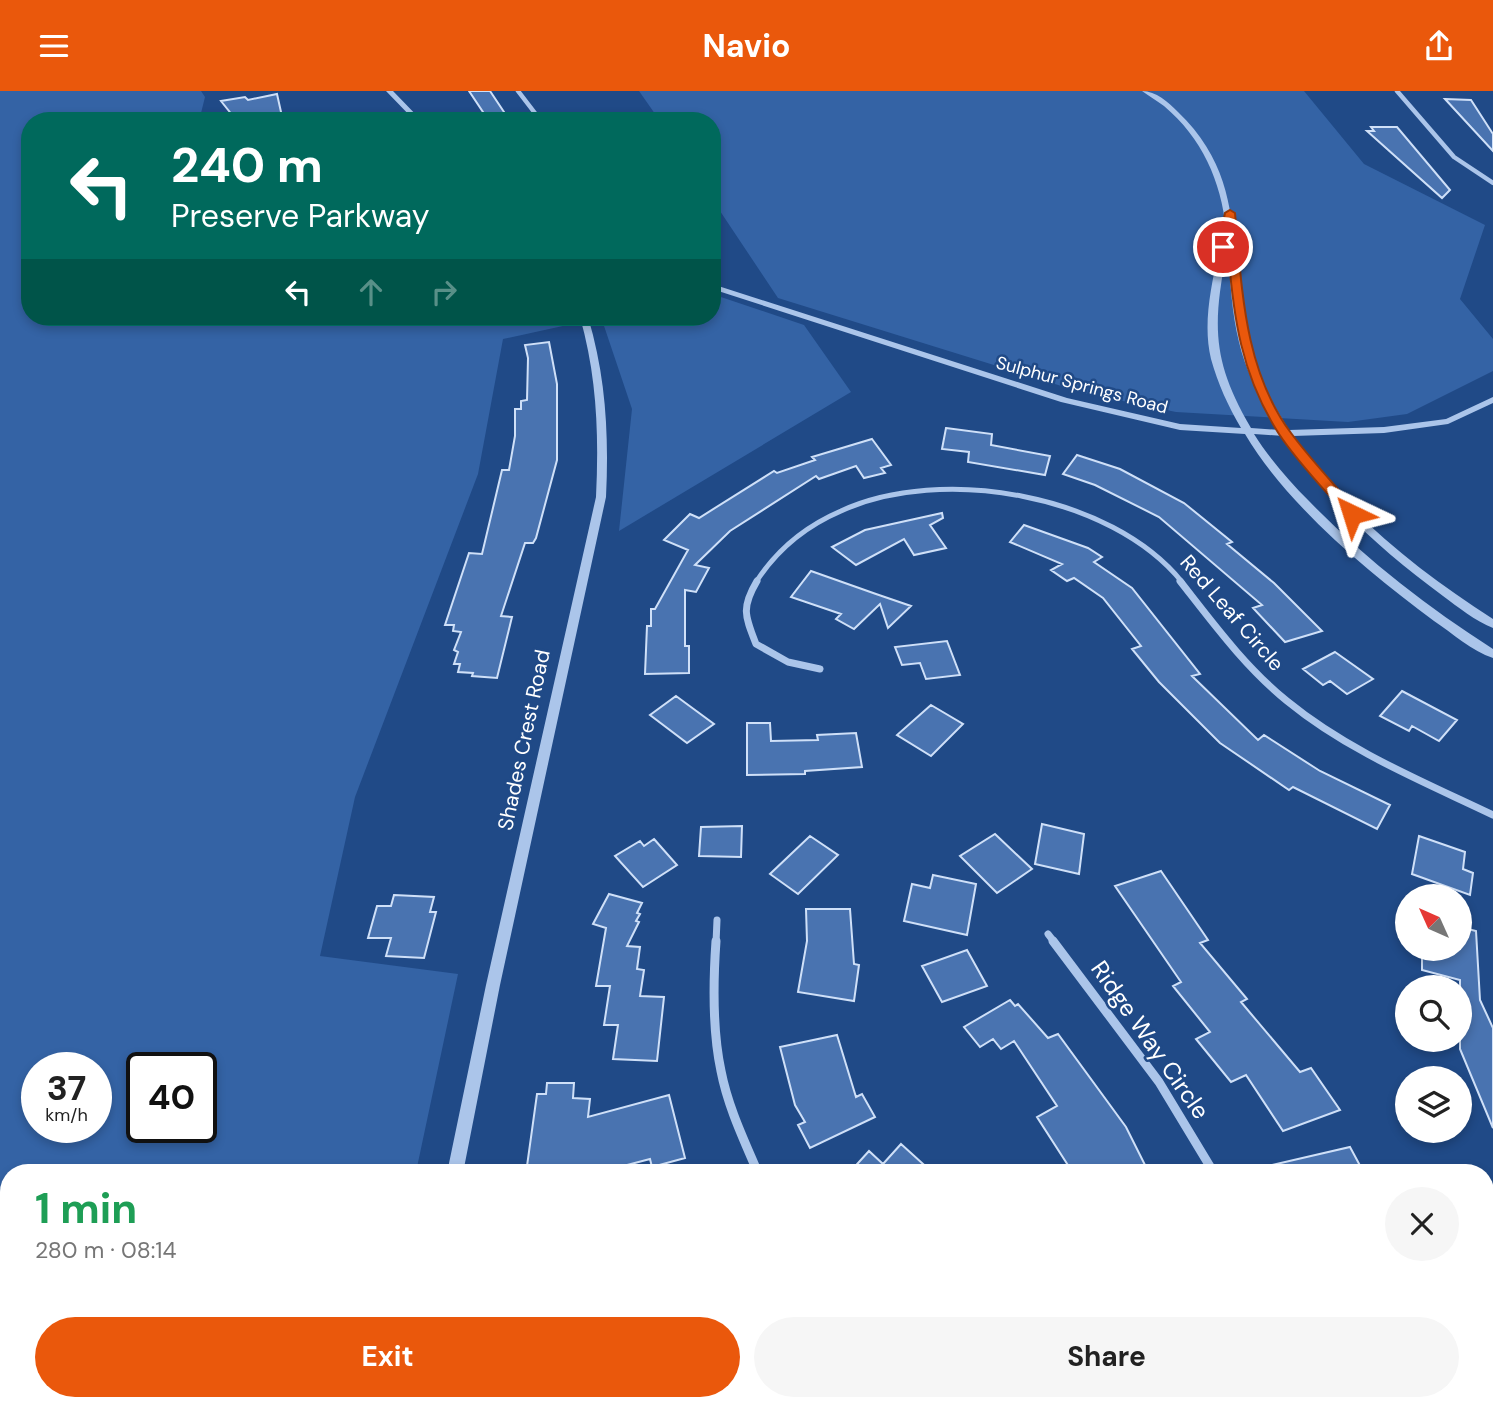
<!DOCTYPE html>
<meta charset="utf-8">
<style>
body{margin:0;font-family:"DM Sans",sans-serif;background:#f6f6f6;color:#222;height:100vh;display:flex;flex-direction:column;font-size:26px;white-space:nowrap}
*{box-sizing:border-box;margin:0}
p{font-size:23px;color:#767676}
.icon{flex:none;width:38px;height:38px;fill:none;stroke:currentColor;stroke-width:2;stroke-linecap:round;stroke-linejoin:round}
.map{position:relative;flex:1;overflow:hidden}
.panel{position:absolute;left:0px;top:1073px;width:1494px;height:247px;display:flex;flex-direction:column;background:#fff;border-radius:28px 28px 0 0;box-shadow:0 4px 10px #0003}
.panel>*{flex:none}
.banner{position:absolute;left:21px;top:21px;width:700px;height:214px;border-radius:28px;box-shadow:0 4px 10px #0003;background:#00695c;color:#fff;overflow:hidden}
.needle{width:46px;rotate:315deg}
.fabs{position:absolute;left:1395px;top:793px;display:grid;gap:14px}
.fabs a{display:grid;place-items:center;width:77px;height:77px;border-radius:50%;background:#fff;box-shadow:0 4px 10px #0003;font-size:35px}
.speed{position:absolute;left:21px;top:961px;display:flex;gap:14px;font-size:35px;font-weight:700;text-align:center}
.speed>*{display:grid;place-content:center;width:91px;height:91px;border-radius:50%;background:#fff;box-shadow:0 4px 10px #0003;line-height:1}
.speed small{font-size:18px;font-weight:400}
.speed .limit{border:4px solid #111;border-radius:10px;background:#fff;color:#111}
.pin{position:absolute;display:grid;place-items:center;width:60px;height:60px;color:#fff;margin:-30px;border:4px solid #fff;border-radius:50%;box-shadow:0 2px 7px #0007}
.me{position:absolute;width:77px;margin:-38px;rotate:319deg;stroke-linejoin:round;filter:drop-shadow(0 0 5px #0008)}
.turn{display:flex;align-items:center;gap:24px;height:147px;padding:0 35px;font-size:32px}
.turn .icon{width:91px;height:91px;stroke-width:2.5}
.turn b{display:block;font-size:49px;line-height:60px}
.lanes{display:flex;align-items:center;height:66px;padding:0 35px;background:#0003;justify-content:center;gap:35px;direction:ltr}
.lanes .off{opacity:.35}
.round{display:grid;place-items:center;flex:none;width:74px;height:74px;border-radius:37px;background:#f6f6f6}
.overview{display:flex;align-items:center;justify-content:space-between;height:119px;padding:0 35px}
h1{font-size:42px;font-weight:700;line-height:52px;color:#1e9e55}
.cta{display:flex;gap:14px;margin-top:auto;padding:14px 35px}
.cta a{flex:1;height:80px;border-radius:42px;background:#ea580c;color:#fff;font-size:28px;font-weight:700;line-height:80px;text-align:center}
.cta a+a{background:#f6f6f6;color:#222}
header{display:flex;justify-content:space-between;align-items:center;height:91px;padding:0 35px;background:#ea580c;color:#fff;font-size:32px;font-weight:700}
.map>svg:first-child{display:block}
.green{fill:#3463a5;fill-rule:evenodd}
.building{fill:#4973b0;stroke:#cfe0f8;stroke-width:2}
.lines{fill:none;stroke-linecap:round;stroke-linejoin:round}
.minor-far3{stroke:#abc5ea;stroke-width:4.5}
.minor-far2{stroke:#abc5ea;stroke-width:5}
.minor-far1{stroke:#abc5ea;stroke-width:7}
.minor{stroke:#abc5ea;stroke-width:9}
.tertiary{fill:#abc5ea;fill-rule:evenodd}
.route{fill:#ea580c;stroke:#983908;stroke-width:2}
.labels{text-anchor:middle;stroke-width:5;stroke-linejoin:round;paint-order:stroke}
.far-street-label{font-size:18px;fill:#fff;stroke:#204a87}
.street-label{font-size:21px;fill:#fff;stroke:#204a87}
.near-street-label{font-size:24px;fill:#fff;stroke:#204a87}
</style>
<header><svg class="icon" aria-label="menu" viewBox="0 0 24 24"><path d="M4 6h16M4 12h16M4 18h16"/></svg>Navio<svg class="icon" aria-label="share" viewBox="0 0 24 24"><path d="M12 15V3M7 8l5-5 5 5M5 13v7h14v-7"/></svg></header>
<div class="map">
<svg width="1493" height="1319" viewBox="0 0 1493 1319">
<rect width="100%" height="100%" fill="#204a87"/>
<path class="green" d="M0,0H201L205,6L199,30H30V226H567L572,233L503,248L478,383L355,706L320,865L458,883L416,1081L9,1082V1311H367L365,1319H0ZM37,976H96V1036H37ZM142,976H201V1036H142Z
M639,0H1304L1364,73L1485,134L1460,208L1493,248V280L1407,323L1348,331L1176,321L1084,302L778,207L712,108V30H660Z
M712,203L804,234L851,301L619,440L632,318L601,226H712Z"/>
<path class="building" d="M469,0H490L510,30H489Z
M277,3L283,30H237L221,10L245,6L248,9Z
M1445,8L1471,9L1493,43V60Z
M1371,36H1397L1450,99L1442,107L1367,40H1374Z
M549,251L557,293V369L536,447L533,452H525L501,525L512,526L497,587L472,585L473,582L458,581L460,573H454L458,561L454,559L461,541L453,540L454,534H445L469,462L482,463L502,379H509L515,345V318H521V310L527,309L528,267L525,254Z
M946,337L992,343L991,354L1050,365L1045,384L968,371L969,361L942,358Z
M872,348L891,374L881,377L885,382L864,387L856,375L819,388L816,385L730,440L695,474L709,477L696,501L685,499V555H689V582L645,583L647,535H651V518H655L688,459L664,449L690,423L699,427L774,380L777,382L815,369L812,366Z
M1077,364L1120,378L1184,412L1232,451L1227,453L1274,492L1322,540L1285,551L1253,517L1262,514L1159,426L1095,394L1063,383Z
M942,422L943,427L930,434L946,457L914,464L904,448L856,474L832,456L865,439Z
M1024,434L1088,457L1102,466L1094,471L1132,497L1200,583L1192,585L1258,649L1264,644L1320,680L1390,714L1377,738L1293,696L1289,699L1220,652L1159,591L1132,558L1141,555L1103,507L1074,487L1067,490L1051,479L1062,473L1010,451Z
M811,480L876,503L911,515L888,537L880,513L854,538L836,528L841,523L791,506Z
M947,550L960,584L926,588L920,572L902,574L895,556Z
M1335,561L1373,588L1347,603L1330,590L1323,594L1303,578Z
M1402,600L1457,629L1439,650L1412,635L1409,640L1380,625Z
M676,605L714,633L687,652L650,624Z
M931,614L963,633L931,665L897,644Z
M747,632H770L771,650L818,649L817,644L856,642L862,676L805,680V683L747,684Z
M1042,733L1084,743L1079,783L1035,773Z
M742,735L741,766L699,765L701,736Z
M995,743L1032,778L997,802L960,765Z
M810,745L838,764L798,803L770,783Z
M1419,745L1465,761L1463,778L1473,782L1470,804L1412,783Z
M654,748L677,774L643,796L615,765L640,750L644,755Z
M1161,780L1208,849L1200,852L1247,908L1241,911L1300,981L1311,977L1340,1019L1283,1040L1246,984L1231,991L1196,948L1210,941L1173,895L1181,891L1115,795Z
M933,784L976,793L967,844L904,830L912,793L930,797Z
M609,803L642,812L637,822L640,823L636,830L639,831L627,855L640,856L637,878L644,879L640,905L664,906L657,970L613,968L618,934H604L610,895H596L606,837L593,833Z
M394,804L434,806L430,821H436L424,867L386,865L391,847H368L377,815H391Z
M806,818H850L854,873L859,874L854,910L798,901L807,850Z
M1460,836L1476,840L1480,909L1493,937V1037L1460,958V889L1422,879V858H1460Z
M967,859L987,895L942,911L922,875Z
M1010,909L1015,915L1018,913L1048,947L1058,943L1126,1036L1149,1082H1073L1037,1026L1057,1015L1014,950L1001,958L993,948L980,956L964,936Z
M837,944L856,1006L862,1003L875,1026L810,1057L798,1034L805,1031L795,1014L780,956Z
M547,992H574L573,1007L590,1008L588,1026L669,1004L685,1067L652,1076L650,1068L608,1079L607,1077L527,1075L537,1003H546Z
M901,1053L933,1082H849L869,1060L883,1073Z
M1350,1056L1364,1082H1273L1272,1074Z"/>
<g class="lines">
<path class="minor-far3" d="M518,0L541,30
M1397,0L1454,66L1493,92"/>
<path class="minor-far2" d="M756,491C776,460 806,435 841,420C941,374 1111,403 1182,491"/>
<path class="minor-far1" d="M757,490C741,517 745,525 756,553L788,571L820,578
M1180,490C1213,532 1245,576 1287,610C1348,660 1422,690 1493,724
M1048,843L1055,852
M716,852L717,829"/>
<path class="minor" d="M716,850C713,893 712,938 721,980C728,1016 744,1049 758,1082
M1053,850L1159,991L1214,1082
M1315,1311L1319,1319"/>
<path class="tertiary" d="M386,0H393L422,30H415Z
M1142,0C1156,0 1168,11 1178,21C1251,91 1225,166 1248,252C1256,283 1272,312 1289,339L1384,336L1446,328L1493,306V312L1448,333L1384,342L1293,345C1343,421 1417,479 1493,528V537C1475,530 1458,516 1443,505C1382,460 1325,409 1284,345L1254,343C1269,367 1289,390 1309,410C1364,467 1426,515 1493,558V567C1472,560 1452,542 1434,530C1369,482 1286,413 1245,343L1180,339L1061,311L712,198V193L1067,307L1180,333L1241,337C1228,315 1218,293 1211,268C1201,227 1215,180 1223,140L1226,138C1221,90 1202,47 1164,15C1157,10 1149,5 1142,0ZM1228,154C1230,186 1231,219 1239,251C1246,282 1263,312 1280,339L1251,337C1210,267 1213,231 1228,154Z
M580,226H588C606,286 609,344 606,406L500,894L463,1082H447L486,894L596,406C599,344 597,286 580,226Z
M406,1311H424L422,1319H404Z"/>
</g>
<path class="route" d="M1230,119L1235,122C1242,198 1244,279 1291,342C1311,369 1335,394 1357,420V426H1348C1325,399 1298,372 1279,343C1241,284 1233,225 1228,157L1223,159L1218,156L1225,122Z"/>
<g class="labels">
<g class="far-street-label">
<text transform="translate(1082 294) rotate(15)" y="6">Sulphur Springs Road</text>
</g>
<g class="street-label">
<text transform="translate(1232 522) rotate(49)" y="7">Red Leaf Circle</text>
<text transform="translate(524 649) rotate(-78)" y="7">Shades Crest Road</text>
</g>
<g class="near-street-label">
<text transform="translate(1150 949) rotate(55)" y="8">Ridge Way Circle</text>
</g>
</g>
</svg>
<div class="fabs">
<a><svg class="needle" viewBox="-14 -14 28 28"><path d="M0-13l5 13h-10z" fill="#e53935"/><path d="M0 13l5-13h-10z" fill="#767676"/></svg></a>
<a><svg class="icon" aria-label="search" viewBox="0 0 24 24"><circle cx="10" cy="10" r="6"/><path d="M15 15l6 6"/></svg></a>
<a><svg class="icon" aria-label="layers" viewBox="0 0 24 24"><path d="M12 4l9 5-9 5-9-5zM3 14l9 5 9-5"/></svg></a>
</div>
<div class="speed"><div>37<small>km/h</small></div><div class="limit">40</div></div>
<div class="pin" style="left:1223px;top:156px;background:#d93025"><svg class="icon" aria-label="arrive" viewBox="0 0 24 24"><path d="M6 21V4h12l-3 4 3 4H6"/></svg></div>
<svg class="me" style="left:1352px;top:423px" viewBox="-20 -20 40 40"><path d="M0-17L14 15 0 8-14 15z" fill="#ea580c" stroke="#fff" stroke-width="4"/></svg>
<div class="banner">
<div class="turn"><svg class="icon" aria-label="left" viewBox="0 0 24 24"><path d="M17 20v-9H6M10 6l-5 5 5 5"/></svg><div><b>240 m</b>Preserve Parkway</div></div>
<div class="lanes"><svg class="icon" aria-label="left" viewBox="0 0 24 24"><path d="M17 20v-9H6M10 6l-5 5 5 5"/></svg><svg class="icon off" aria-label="ahead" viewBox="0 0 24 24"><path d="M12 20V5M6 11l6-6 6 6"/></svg><svg class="icon off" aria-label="right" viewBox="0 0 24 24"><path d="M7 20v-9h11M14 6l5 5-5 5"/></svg></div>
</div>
<section class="panel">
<div class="overview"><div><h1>1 min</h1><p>280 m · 08:14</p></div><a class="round"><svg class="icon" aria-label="close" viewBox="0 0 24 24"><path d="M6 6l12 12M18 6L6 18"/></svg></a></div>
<div class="cta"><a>Exit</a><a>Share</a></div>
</section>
</div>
